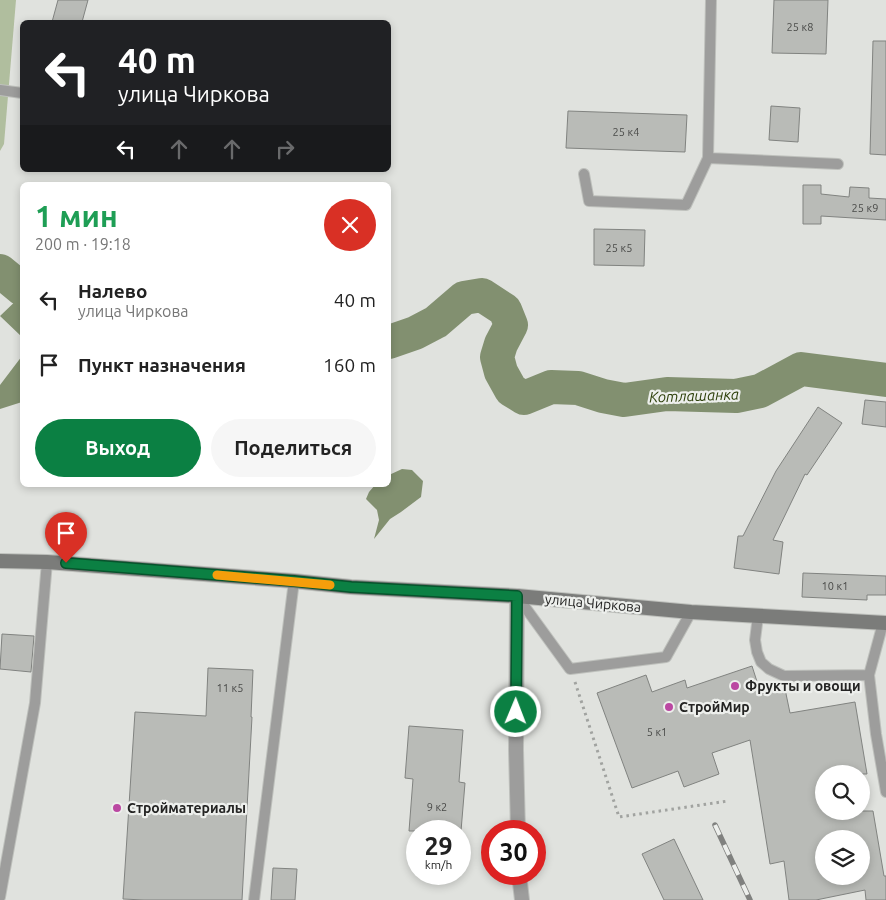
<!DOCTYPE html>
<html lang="ru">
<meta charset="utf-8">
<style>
body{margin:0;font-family:Ubuntu,sans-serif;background:#f6f6f6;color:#222;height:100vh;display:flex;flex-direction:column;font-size:19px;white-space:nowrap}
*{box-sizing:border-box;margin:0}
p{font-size:16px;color:#767676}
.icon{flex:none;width:28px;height:28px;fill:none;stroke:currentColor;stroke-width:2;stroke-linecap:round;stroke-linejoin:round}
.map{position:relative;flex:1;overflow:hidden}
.details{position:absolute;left:20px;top:182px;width:371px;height:305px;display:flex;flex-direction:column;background:#fff;border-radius:8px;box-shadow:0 2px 8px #0003}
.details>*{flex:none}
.guide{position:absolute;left:20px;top:20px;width:371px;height:152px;border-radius:8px;box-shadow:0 2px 8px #0003;background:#202124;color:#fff;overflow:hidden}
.buttons{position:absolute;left:815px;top:765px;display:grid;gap:10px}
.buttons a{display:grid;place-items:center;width:55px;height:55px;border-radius:50%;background:#fff;box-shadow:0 2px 8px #0003;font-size:25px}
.speed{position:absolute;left:406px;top:820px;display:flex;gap:10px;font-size:25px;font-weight:700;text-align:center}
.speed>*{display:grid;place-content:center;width:65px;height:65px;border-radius:50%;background:#fff;box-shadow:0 2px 8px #0003;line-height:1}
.speed small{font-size:12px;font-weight:400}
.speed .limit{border:8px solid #d22;background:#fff;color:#111}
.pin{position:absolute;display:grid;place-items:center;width:42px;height:42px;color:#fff;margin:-51px -21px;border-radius:50% 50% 50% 0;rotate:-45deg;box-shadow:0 0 5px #0007}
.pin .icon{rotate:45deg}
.me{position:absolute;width:55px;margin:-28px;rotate:1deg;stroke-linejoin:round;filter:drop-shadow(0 0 4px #0008)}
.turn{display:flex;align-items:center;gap:18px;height:105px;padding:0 15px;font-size:22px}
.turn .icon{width:65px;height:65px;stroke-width:2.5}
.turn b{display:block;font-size:35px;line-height:42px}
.lanes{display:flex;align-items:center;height:48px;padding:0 15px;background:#0003;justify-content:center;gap:25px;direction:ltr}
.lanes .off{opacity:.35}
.round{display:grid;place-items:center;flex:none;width:52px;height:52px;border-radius:26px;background:#f6f6f6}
.overview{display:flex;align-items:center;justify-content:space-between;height:85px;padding:0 15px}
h1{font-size:30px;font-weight:700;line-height:38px;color:#1e9e55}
.action{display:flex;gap:10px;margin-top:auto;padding:10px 15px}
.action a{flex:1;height:58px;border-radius:30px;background:#0b8043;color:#fff;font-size:20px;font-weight:700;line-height:58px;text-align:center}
.action a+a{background:#f6f6f6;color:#222}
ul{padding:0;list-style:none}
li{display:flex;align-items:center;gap:15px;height:65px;padding:0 15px}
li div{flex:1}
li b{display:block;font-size:19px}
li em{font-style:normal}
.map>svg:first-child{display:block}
.green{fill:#b0be9e}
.water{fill:#829070}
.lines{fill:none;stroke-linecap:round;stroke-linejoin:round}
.river{stroke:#829070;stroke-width:34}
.building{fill:#b9bbb7;stroke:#818380;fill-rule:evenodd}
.service-casing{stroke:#bec0bc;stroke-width:12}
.minor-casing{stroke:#bec0bc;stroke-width:16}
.secondary-casing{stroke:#bec0bc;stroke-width:16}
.path{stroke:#a1a3a0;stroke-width:3;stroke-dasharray:2.5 4;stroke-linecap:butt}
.service{stroke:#9d9d9c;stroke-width:10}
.minor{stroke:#9d9d9c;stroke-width:14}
.secondary{stroke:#7b7c7a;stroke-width:14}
.rail-casing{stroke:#80817f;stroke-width:5.5}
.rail{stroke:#edefec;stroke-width:4;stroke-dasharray:11;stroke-linecap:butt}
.route-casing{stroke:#07532c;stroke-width:12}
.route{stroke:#0b8043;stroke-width:9}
.slow{stroke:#f59e0b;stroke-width:9}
.poi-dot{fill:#bb48a2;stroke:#edefec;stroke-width:2}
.labels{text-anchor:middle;stroke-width:4.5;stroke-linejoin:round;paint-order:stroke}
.number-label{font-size:11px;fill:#494a48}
.street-label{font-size:14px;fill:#242423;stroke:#edefec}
.poi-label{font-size:14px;font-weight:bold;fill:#242423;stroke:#edefec;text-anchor:start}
.water-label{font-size:15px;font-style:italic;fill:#2e410b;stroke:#edefec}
</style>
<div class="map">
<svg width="886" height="900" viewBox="0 0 886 900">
<rect width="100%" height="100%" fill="#e0e2de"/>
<path class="green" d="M0,0H16L4,144L0,151Z"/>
<path class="water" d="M22,295V337L0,316Z
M22,356V402L0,409V385Z
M402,469L412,470L423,481L421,497L401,512L390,519L374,539L379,520L377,510L366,499L369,492L375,485H389V475Z"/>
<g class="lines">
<path class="river" d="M0,271L22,289
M389,342L415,333L436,322L464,298L482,295L505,310L511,325L501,344L497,357L501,372L511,390L524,398L551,387L578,388L603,396L624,400L667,394L736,396L760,391L801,369L886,380"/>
</g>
<path class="building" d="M58,0H88L82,22H52Z
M774,0H828L826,54L772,53Z
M873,41H886V155L870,154Z
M771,106L800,108L798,142L769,140Z
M568,111L687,115L685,152L566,148Z
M803,185H821V194L849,197L850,187L869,188V198L886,199V220L821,216V224H803Z
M594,229L645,230L644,266L594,265Z
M865,400L886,402V427L862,424Z
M818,407L842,423L807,475L805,474L773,540L783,542L779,574L734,568L738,536H743L776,471Z
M803,573L886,576V595H867V600L802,597Z
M2,634L34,636L31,672L0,669Z
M752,666L761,694L785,689L790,713L855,702L867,774H824V811H873L884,876H886V900H866L865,890L816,900H789L784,861L770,864L750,740L712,753L719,774L684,787L678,771L632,788L597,693L646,675L652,692L685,680L687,688ZM824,839H861V876H824Z
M208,668L253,670L251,717H252L242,900H144L123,899L135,712L206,716Z
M409,726L463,730L459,782L465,783L461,831H409L413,779L405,778Z
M674,839L703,900H664L642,854Z
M273,868L297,869L295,900H271Z"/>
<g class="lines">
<defs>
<path id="service" d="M711,0L708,158L838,164
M0,90L22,93
M584,174L589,201L686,205L708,158
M517,596L570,669L666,657L691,612
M758,616L755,640L757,652L761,662L769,669L784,676L869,675
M883,623L869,675L876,734L886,792
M0,897L35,703L47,562
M254,900L294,581"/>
<path id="minor" d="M517,596L516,750L518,831
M519,874L522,900"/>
<path id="secondary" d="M0,561L47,562L294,581L351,587L517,596L691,612L886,623"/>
</defs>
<use href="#service" class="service-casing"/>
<use href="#minor" class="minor-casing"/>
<use href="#secondary" class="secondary-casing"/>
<path class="path" d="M575,682L619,817L728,801"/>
<use href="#service" class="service"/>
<use href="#minor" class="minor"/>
<use href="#secondary" class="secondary"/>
<defs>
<path id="rail" d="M715,825L750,900"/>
</defs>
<use href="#rail" class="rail-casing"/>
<use href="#rail" class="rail"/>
</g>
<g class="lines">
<defs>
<path id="route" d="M66,563L294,581L351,587L517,596L516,712"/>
</defs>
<use href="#route" class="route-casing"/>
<use href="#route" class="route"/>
<path class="slow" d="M217,575L330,585"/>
</g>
<g class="poi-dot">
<circle cx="735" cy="686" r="5"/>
<circle cx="669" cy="707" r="5"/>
<circle cx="117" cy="808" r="5"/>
</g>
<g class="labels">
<g class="number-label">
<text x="800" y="31">25 к8</text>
<text x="626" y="136">25 к4</text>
<text x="865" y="212">25 к9</text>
<text x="619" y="252">25 к5</text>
<text x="835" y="590">10 к1</text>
<text x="230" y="692">11 к5</text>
<text x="657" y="736">5 к1</text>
<text x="437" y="811">9 к2</text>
</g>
<g class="street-label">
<text transform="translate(593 603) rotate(5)" y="5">улица Чиркова</text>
</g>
<g class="poi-label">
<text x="745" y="691">Фрукты и овощи</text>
<text x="679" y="712">СтройМир</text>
<text x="127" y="813">Стройматериалы</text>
</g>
<g class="water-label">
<text transform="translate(694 396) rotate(-2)" y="5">Котлашанка</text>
</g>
</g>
</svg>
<div class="buttons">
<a><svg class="icon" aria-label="search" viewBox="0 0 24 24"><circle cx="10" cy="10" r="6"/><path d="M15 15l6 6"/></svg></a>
<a><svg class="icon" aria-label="layers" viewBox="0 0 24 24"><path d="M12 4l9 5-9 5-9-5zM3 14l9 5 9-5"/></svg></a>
</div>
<div class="speed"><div>29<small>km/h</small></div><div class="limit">30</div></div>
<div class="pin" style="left:66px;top:563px;background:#d93025"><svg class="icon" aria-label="arrive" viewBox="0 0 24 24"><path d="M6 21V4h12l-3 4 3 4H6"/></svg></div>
<svg class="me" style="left:516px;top:712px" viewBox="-20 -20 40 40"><circle r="17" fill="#0b8043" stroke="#fff" stroke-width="3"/><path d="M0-11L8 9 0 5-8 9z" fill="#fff"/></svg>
<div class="guide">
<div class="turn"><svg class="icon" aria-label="left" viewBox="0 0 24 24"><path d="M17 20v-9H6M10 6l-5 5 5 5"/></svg><div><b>40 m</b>улица Чиркова</div></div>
<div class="lanes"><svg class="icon" aria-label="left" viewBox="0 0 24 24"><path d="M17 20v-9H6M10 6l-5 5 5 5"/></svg><svg class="icon off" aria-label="ahead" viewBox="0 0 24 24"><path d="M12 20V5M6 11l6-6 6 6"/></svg><svg class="icon off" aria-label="ahead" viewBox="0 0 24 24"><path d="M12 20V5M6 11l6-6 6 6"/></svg><svg class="icon off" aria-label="right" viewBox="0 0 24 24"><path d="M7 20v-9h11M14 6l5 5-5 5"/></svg></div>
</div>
<section class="details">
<div class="overview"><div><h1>1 мин</h1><p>200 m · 19:18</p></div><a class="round" style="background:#d93025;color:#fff"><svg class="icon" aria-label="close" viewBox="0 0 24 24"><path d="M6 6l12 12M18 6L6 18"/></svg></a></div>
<ul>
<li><svg class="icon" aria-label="left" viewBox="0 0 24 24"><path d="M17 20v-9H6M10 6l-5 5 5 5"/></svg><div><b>Налево</b><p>улица Чиркова</p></div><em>40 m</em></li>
<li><svg class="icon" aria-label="arrive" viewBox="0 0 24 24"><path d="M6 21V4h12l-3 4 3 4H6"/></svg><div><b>Пункт назначения</b></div><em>160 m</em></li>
</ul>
<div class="action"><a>Выход</a><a>Поделиться</a></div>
</section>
</div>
